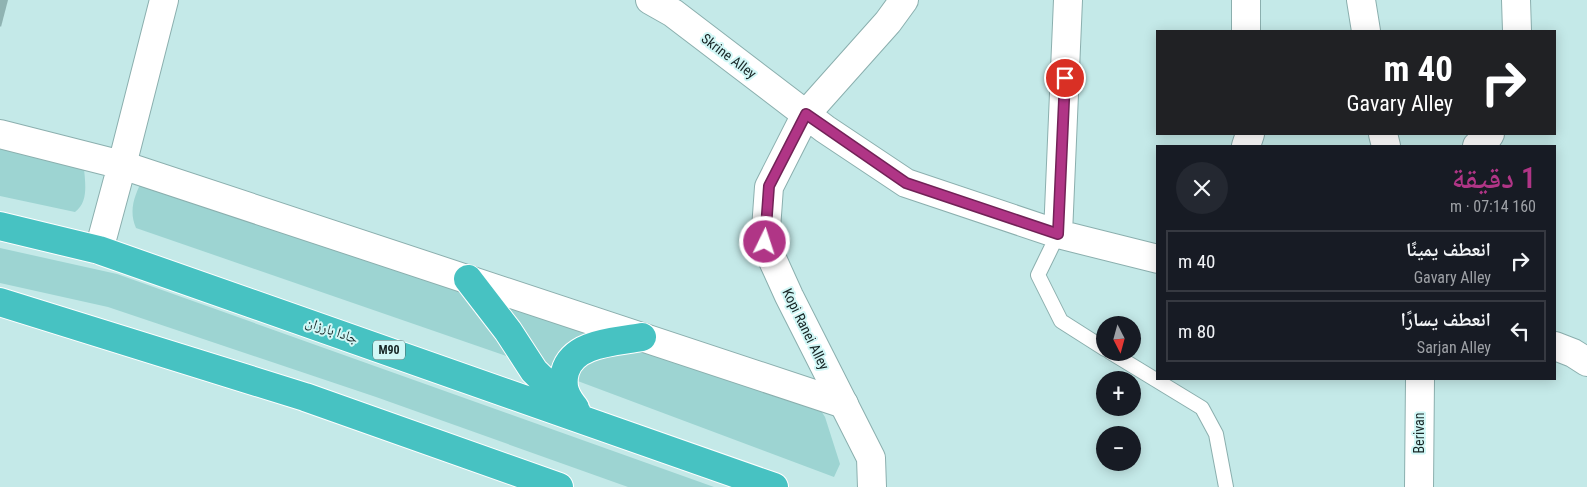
<!DOCTYPE html>
<html lang="ar">
<meta charset="utf-8">
<style>
body{margin:0;font-family:"Roboto Condensed","Noto Naskh Arabic",sans-serif;background:#242831;color:#f1f3f6;direction:rtl;height:100vh;display:flex;flex-direction:column;font-size:19px;white-space:nowrap}
*{box-sizing:border-box;margin:0}
p{font-size:16px;color:#9ea1a6}
.icon{flex:none;width:28px;height:28px;fill:none;stroke:currentColor;stroke-width:2;stroke-linecap:round;stroke-linejoin:round}
.map{position:relative;flex:1;overflow:hidden;direction:ltr}
.side{position:absolute;left:1156px;top:145px;width:400px;height:235px;display:flex;flex-direction:column;background:#171b24;border-radius:0px;box-shadow:0 2px 12px #0003;direction:rtl}
.side>*{flex:none}
.hud{position:absolute;left:1156px;top:30px;width:400px;height:105px;border-radius:0px;box-shadow:0 2px 12px #0003;direction:rtl;background:#202124;color:#fff;overflow:hidden}
.needle{width:32px;rotate:174deg}
.buttons{position:absolute;left:1096px;top:316px;display:grid;gap:10px}
.buttons a{display:grid;place-items:center;width:45px;height:45px;border-radius:50%;background:#171b24;box-shadow:0 2px 12px #0003;font-size:25px}
.pin{position:absolute;display:grid;place-items:center;width:42px;height:42px;color:#fff;margin:-21px;border:2px solid #fff;border-radius:50%;box-shadow:0 1px 5px #0007}
.me{position:absolute;width:55px;margin:-28px;rotate:4deg;stroke-linejoin:round;filter:drop-shadow(0 0 4px #0008)}
.turn{display:flex;align-items:center;gap:18px;height:105px;padding:0 20px;font-size:22px}
.turn .icon{width:65px;height:65px;stroke-width:2.5}
.turn b{display:block;font-size:35px;line-height:42px}
.round{display:grid;place-items:center;flex:none;width:52px;height:52px;border-radius:26px;background:#242831}
.head{display:flex;align-items:center;justify-content:space-between;height:85px;padding:0 20px}
h1{font-size:30px;font-weight:600;line-height:38px;color:#b03586}
ul{padding:0;list-style:none}
li{display:flex;align-items:center;gap:15px;height:62px;margin:0 10px 8px;padding:0 10px;border:2px solid #363941;border-radius:0px}
li div{flex:1}
li b{display:block;font-size:19px}
li em{font-style:normal}
.map>svg:first-child{display:block}
.green{fill:#9dd4d2}
.building{fill:#8fb3b2}
.lines{fill:none;stroke-linecap:round;stroke-linejoin:round}
.lane-casing{stroke:#8bafae;stroke-width:16}
.street-casing{stroke:#8bafae;stroke-width:30}
.secondary-casing{stroke:#8bafae;stroke-width:30}
.highway-casing{stroke:#fff;stroke-width:30}
.lane{stroke:#fff;stroke-width:14}
.street{stroke:#fff;stroke-width:28}
.secondary{stroke:#fff;stroke-width:28}
.highway{stroke:#47c2c2;stroke-width:28}
.route-casing{stroke:#722257;stroke-width:12}
.route{stroke:#b03586;stroke-width:9}
.labels{text-anchor:middle;stroke-width:4;stroke-linejoin:round;paint-order:stroke}
.shield{fill:#d1f7f6;stroke:#4f6464;stroke-width:1}
.shield-label{font-size:12px;font-weight:bold;fill:#172525}
.street-label{font-size:14px;fill:#172525;stroke:#d1f7f6}
</style>
<div class="map">
<svg width="1587" height="487" viewBox="0 0 1587 487">
<rect width="100%" height="100%" fill="#c4e9e8"/>
<path class="green" d="M0,138L84,168C85,182 89,202 75,212L0,196Z
M144,177L467,283L524,362L136,228C128,210 135,194 144,177Z
M0,248L117,274L714,487H628L376,397L108,307L0,283Z
M481,290L631,336L561,374L533,364Z
M625,343L813,398L825,417L840,464L834,477L567,377L571,364Z"/>
<path class="building" d="M0,0H8L1,27L0,26Z"/>
<g class="lines">
<defs>
<path id="lane" d="M1058,234L1038,275L1061,321L1105,349
M1110,352L1202,408L1216,434L1226,487"/>
<path id="street" d="M650,0L673,13L825,129L906,183L1058,234L1158,259
M1361,0L1366,31
M1516,0L1517,31
M1246,31V0
M1383,134L1386,146
M1246,146L1250,134
M1477,146L1486,140L1490,134
M122,165L164,0
M1058,234L1068,0
M1555,346L1573,353L1587,362
M872,487L871,458L789,296L765,243L769,187L806,114L888,22L904,0
M1419,487L1420,379"/>
<path id="secondary" d="M0,134L122,165L844,404
M99,250L122,165"/>
<path id="highway" d="M0,226L99,250L774,487
M468,279L508,331L534,371L577,413
M0,302L305,397L559,487
M575,408C566,397 561,387 565,372C573,342 616,342 642,337"/>
</defs>
<use href="#lane" class="lane-casing"/>
<use href="#street" class="street-casing"/>
<use href="#secondary" class="secondary-casing"/>
<use href="#highway" class="highway-casing"/>
<use href="#lane" class="lane"/>
<use href="#street" class="street"/>
<use href="#secondary" class="secondary"/>
<use href="#highway" class="highway"/>
</g>
<g class="lines">
<defs>
<path id="route" d="M765,242L769,186L806,114L906,183L1058,234L1065,78"/>
</defs>
<use href="#route" class="route-casing"/>
<use href="#route" class="route"/>
</g>
<g class="labels">
<rect class="shield" x="373" y="340.5" width="32" height="19" rx="4"/>
<g class="shield-label">
<text x="389" y="354">M90</text>
</g>
<g class="street-label">
<text transform="translate(729 56) rotate(37)" y="5">Skrine Alley</text>
<text transform="translate(806 329) rotate(64)" y="5">Kopi Ranei Alley</text>
<text transform="translate(332 330) rotate(19)" y="5">جادا بارزان</text>
<text transform="translate(1419 433) rotate(-90)" y="5">Berivan</text>
</g>
</g>
</svg>
<div class="buttons">
<a><svg class="needle" viewBox="-14 -14 28 28"><path d="M0-13l5 13h-10z" fill="#e53935"/><path d="M0 13l5-13h-10z" fill="#9ea1a6"/></svg></a>
<a>+</a>
<a>−</a>
</div>
<div class="pin" style="left:1065px;top:78px;background:#d93025"><svg class="icon" aria-label="arrive" viewBox="0 0 24 24"><path d="M6 21V4h12l-3 4 3 4H6"/></svg></div>
<svg class="me" style="left:765px;top:242px" viewBox="-20 -20 40 40"><circle r="17" fill="#b03586" stroke="#fff" stroke-width="3"/><path d="M0-11L8 9 0 5-8 9z" fill="#fff"/></svg>
<div class="hud">
<div class="turn"><svg class="icon" aria-label="right" viewBox="0 0 24 24"><path d="M7 20v-9h11M14 6l5 5-5 5"/></svg><div><b>40 m</b>Gavary Alley</div></div>
</div>
<section class="side">
<div class="head"><div><h1>1 دقيقة</h1><p>160 m · 07:14</p></div><a class="round"><svg class="icon" aria-label="close" viewBox="0 0 24 24"><path d="M6 6l12 12M18 6L6 18"/></svg></a></div>
<ul>
<li><svg class="icon" aria-label="right" viewBox="0 0 24 24"><path d="M7 20v-9h11M14 6l5 5-5 5"/></svg><div><b>انعطف يمينًا</b><p>Gavary Alley</p></div><em>40 m</em></li>
<li><svg class="icon" aria-label="left" viewBox="0 0 24 24"><path d="M17 20v-9H6M10 6l-5 5 5 5"/></svg><div><b>انعطف يسارًا</b><p>Sarjan Alley</p></div><em>80 m</em></li>
</ul>
</section>
</div>
